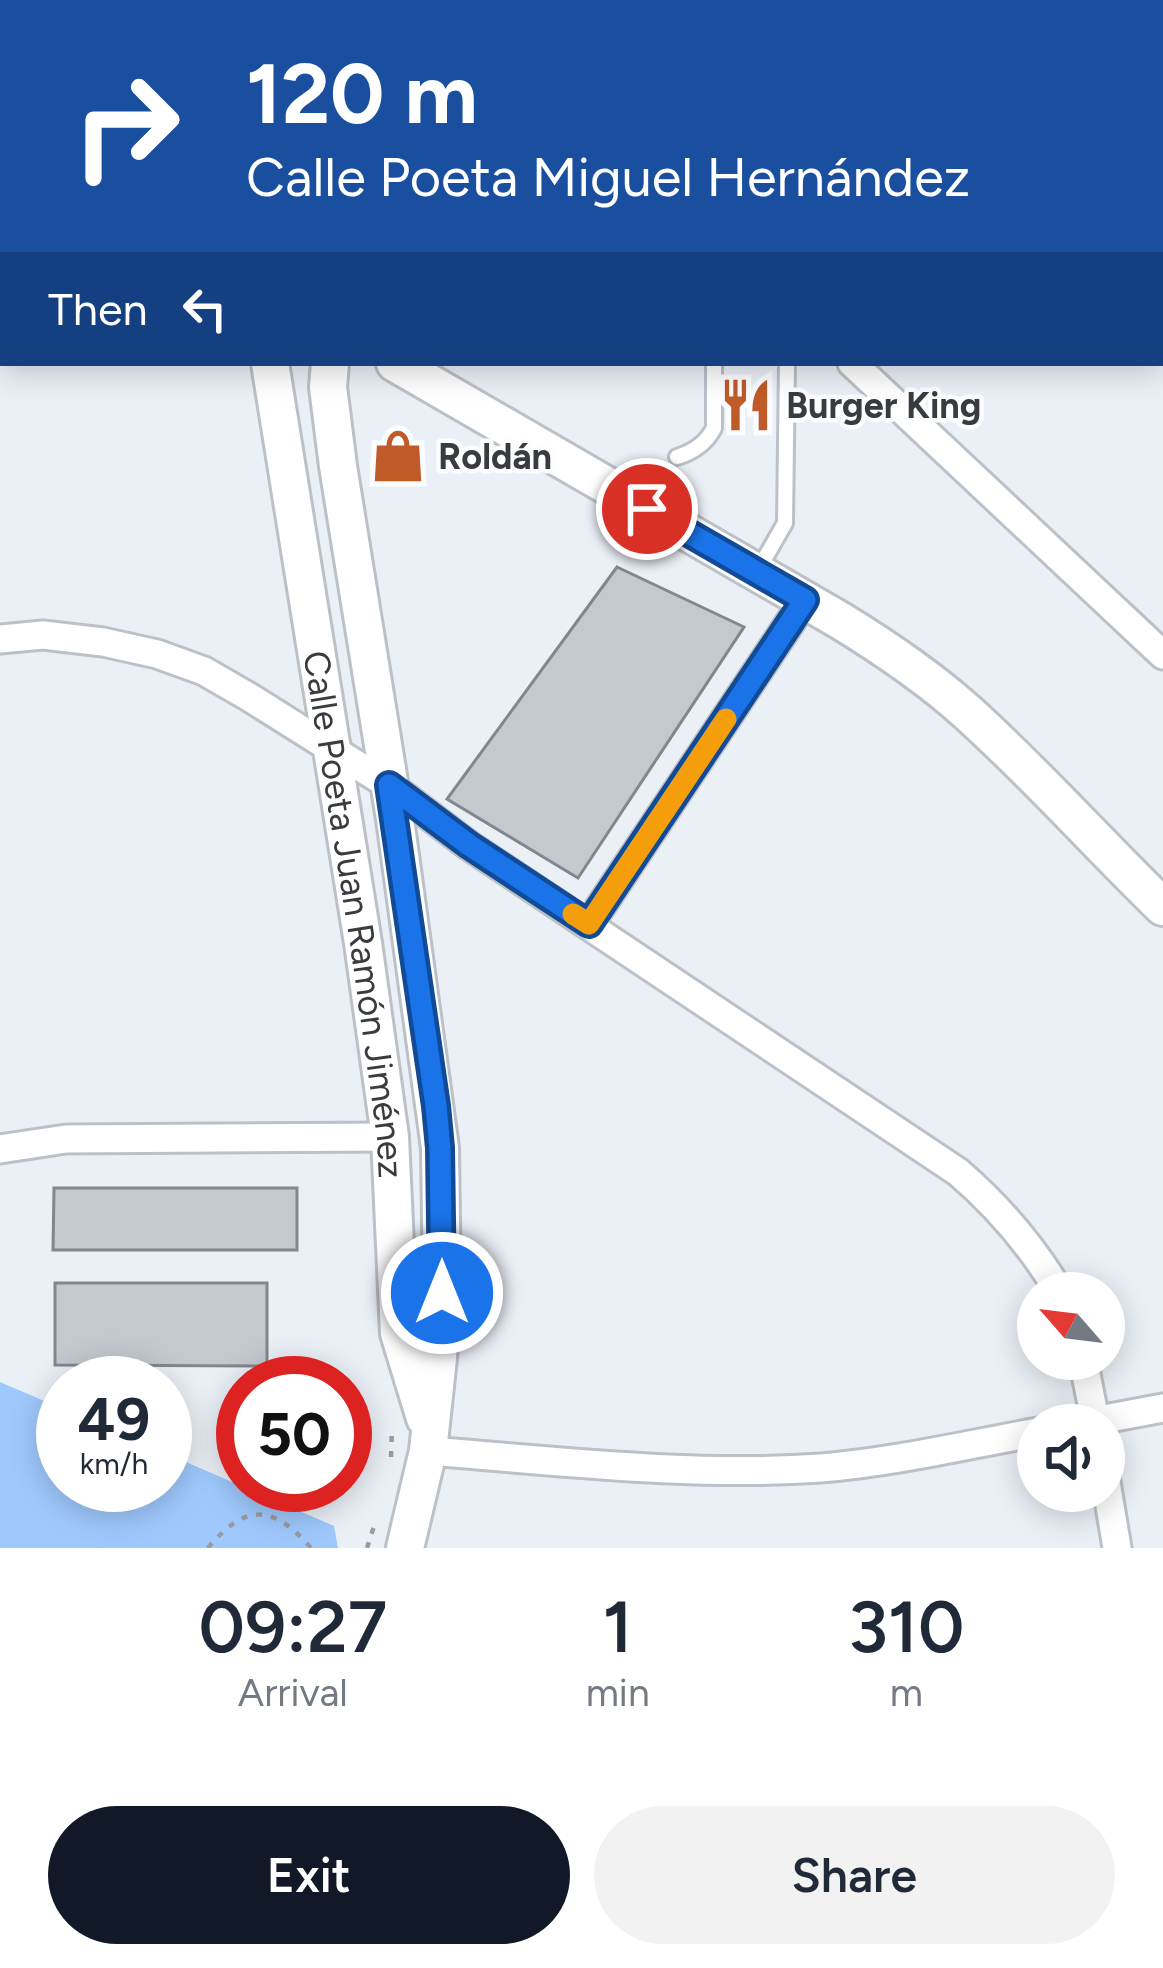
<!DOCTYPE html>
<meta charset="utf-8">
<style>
body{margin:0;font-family:Figtree,sans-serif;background:#f2f2f3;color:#1f2937;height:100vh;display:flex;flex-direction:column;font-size:45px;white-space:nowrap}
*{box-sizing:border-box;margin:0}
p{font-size:39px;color:#747a83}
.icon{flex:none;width:66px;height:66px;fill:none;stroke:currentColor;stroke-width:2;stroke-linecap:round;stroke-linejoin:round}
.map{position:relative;height:1548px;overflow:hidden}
.details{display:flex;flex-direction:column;background:#fff;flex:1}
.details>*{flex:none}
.top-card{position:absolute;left:0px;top:0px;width:1164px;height:366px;box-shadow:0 6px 30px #0003;background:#1a4fa0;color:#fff;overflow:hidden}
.needle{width:78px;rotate:298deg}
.controls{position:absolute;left:1017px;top:1272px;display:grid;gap:24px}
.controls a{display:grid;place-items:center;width:108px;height:108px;border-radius:50%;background:#fff;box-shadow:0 6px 30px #0003;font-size:60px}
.speed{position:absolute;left:36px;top:1356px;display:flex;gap:24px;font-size:60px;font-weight:700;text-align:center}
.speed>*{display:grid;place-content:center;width:156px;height:156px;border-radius:50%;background:#fff;box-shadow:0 6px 30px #0003;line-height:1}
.speed small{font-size:30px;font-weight:400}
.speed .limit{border:18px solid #d22;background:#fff;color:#111}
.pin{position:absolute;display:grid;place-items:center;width:102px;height:102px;color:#fff;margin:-51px;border:6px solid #fff;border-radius:50%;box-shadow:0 3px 12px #0007}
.me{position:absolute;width:132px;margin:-66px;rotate:0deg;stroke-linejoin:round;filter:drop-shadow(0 0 9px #0008)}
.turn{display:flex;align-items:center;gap:42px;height:252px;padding:0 48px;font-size:54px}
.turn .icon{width:156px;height:156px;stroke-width:2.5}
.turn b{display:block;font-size:84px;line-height:102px}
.then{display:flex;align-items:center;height:114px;padding:0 48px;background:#0003;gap:24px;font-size:45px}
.eta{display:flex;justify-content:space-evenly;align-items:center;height:204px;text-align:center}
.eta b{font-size:72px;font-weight:600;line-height:84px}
.primary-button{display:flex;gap:24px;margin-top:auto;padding:24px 48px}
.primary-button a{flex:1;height:138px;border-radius:72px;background:#111827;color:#fff;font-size:48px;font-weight:600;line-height:138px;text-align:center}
.primary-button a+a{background:#f2f2f3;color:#1f2937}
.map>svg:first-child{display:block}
.green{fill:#9fc9fd}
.building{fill:#c4c9d0;stroke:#82878d;stroke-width:3}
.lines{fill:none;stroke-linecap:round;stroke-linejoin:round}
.lane-casing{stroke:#bcc1c8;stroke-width:20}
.street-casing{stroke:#bcc1c8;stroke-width:33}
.secondary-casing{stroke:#bcc1c8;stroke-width:42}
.path{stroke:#989ba1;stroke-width:4.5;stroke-dasharray:6 9;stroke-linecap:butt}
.lane{stroke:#fff;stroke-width:14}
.street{stroke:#fff;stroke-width:27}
.secondary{stroke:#fff;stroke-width:36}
.route-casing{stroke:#114b97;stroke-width:30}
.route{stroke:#1a73e8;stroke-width:21}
.slow{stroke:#f59e0b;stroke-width:21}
.labels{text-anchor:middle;stroke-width:9;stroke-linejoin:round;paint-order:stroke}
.poi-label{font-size:36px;font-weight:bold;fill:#393b3e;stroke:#fcfdff;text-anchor:start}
.street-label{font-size:36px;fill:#393b3e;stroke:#fcfdff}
</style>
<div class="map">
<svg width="1163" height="1548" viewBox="0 0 1163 1548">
<rect width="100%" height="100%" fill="#ebf0f7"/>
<path class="green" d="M0,1382L63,1409V1485H165V1453L334,1526L338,1548H0Z"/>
<path class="building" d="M617,567L744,627L578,878L447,799Z
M54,1188H297V1250H53Z
M55,1283H267V1366L55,1365Z"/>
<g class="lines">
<defs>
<path id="lane" d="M0,82L3,90
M0,130L3,129
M677,457C693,452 706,444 714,428V363
M757,572L785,523L787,363"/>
<path id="street" d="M902,0L907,3
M511,3L512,0
M1161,151L1163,152
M852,363L1163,655
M0,639L43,635L103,642L157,654L204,671L249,697L389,785L468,845L958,1172C1000,1208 1032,1246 1060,1293
M589,924L805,600
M0,1149L66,1139L390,1137
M1083,1359L1096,1425
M1072,1425L1163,1408
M428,1451C559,1461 690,1477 821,1468C894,1462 966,1445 1038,1432
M1104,1470L1117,1548"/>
<g id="secondary">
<path d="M12,0L16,3"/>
<path d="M1161,261H1163"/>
<path d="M0,281H3"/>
<path id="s1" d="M270,363L363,943L390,1137L399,1333L425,1418"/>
<path d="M330,363L328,387L338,466L395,819L440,1148L442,1293L438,1358L428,1451L405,1548"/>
<path d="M395,363L841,621C885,648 928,677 967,712C1036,774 1097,843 1163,907"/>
</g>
</defs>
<use href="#lane" class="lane-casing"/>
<use href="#street" class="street-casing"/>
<use href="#secondary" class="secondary-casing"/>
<path class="path" d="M391,1457L392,1427
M208,1548C245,1503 273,1504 311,1548
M367,1548L376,1520"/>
<use href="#lane" class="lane"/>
<use href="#street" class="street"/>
<use href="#secondary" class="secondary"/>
</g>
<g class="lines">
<defs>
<path id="route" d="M442,1293L440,1148L436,1106L389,785L469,845L589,924L805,600L647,509"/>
</defs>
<use href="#route" class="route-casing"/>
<use href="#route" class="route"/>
<path class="slow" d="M573,914L589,924L726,719"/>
</g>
<defs>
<symbol id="restaurant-bare" viewBox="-9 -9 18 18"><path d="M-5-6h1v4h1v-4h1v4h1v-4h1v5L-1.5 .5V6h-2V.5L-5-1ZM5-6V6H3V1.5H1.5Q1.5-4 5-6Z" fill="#c05a29" stroke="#fcfdff" stroke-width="2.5" paint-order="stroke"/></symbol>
<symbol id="shop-bare" viewBox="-9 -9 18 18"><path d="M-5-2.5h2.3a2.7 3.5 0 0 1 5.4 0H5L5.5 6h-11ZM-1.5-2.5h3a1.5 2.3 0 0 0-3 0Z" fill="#c05a29" stroke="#fcfdff" stroke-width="2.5" paint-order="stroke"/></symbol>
</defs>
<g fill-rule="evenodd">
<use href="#restaurant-bare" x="708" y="367" width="76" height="76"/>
<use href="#shop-bare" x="360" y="418" width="76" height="76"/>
</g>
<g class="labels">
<g class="poi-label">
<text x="786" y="418">Burger King</text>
<text x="438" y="469">Roldán</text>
</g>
<g class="street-label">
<text dy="13" stroke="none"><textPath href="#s1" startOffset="558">Calle Poeta Juan Ramón Jiménez</textPath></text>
</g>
</g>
</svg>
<div class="controls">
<a><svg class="needle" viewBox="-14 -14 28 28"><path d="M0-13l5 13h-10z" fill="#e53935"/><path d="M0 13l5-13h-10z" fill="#747a83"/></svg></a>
<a><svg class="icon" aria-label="sound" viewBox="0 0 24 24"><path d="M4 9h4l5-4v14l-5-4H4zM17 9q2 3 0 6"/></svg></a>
</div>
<div class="speed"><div>49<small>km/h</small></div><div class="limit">50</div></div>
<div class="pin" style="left:647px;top:509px;background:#d93025"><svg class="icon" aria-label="arrive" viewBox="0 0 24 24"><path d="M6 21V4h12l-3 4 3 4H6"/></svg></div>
<svg class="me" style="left:442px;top:1293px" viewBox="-20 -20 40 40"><circle r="17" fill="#1a73e8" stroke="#fff" stroke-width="3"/><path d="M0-11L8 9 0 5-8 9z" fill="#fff"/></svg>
<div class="top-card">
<div class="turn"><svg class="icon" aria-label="right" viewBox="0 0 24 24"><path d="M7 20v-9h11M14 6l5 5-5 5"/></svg><div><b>120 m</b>Calle Poeta Miguel Hernández</div></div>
<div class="then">Then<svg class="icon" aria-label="left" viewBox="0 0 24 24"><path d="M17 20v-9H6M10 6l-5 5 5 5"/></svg></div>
</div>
</div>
<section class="details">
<div class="eta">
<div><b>09:27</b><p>Arrival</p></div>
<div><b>1</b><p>min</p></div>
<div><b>310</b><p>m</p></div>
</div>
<div class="primary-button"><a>Exit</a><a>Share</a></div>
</section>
